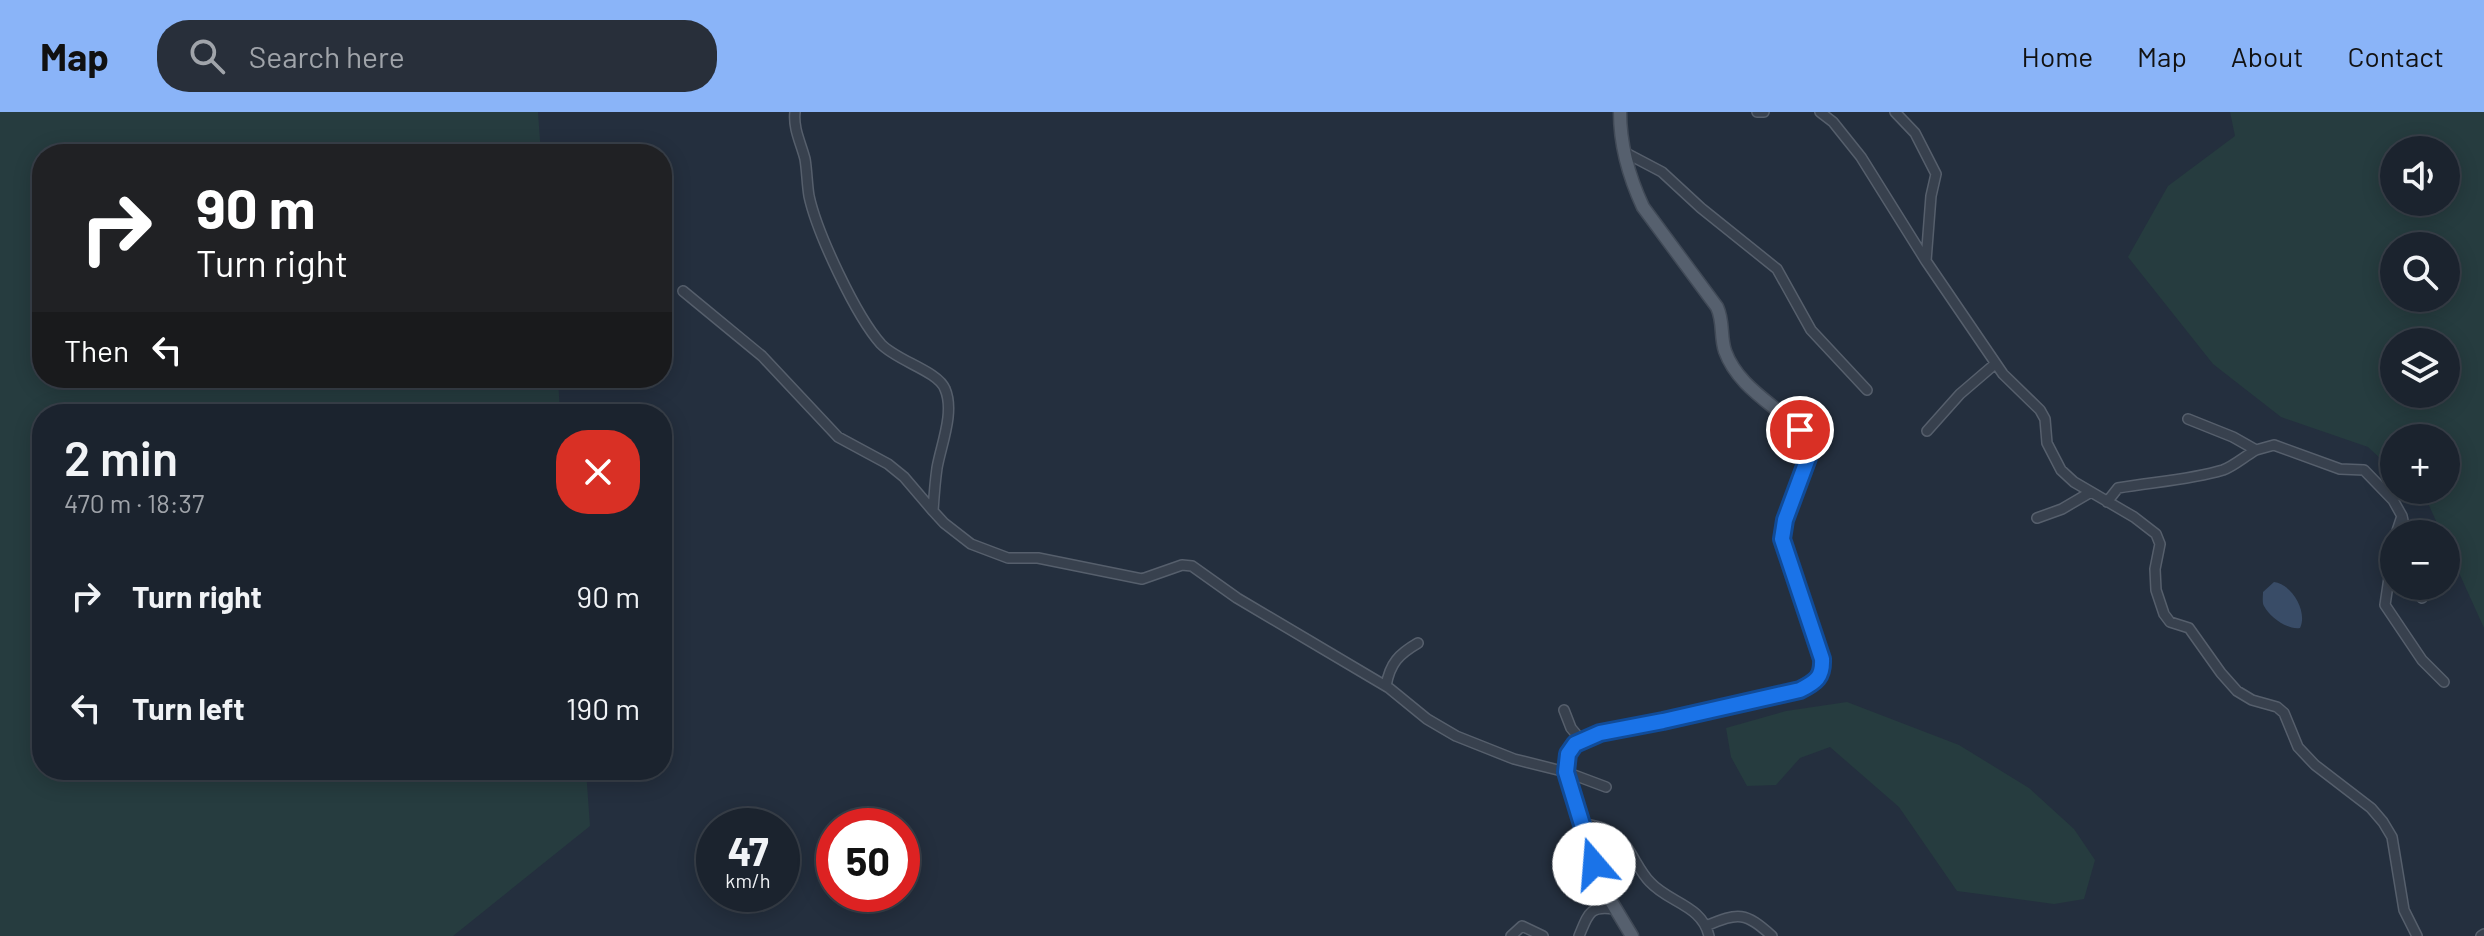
<!DOCTYPE html>
<meta charset="utf-8">
<style>
body{margin:0;font-family:Barlow,sans-serif;background:#282f3a;color:#f1f3f6;height:100vh;display:flex;flex-direction:column;font-size:30px;white-space:nowrap}
*{box-sizing:border-box;margin:0}
p{font-size:26px;color:#a0a4aa}
.icon{flex:none;width:44px;height:44px;fill:none;stroke:currentColor;stroke-width:2;stroke-linecap:round;stroke-linejoin:round}
.map{position:relative;flex:1;overflow:hidden}
.sheet{position:absolute;left:32px;top:292px;width:640px;height:376px;display:flex;flex-direction:column;background:#1b232e;border-radius:32px;box-shadow:0 4px 20px #0003,0 0 0 2px #39404a}
.sheet>*{flex:none}
.guide{position:absolute;left:32px;top:32px;width:640px;height:244px;border-radius:32px;box-shadow:0 4px 20px #0003,0 0 0 2px #39404a;background:#202124;color:#fff;overflow:hidden}
.controls{position:absolute;left:2380px;top:24px;display:grid;gap:16px}
.controls a{display:grid;place-items:center;width:80px;height:80px;border-radius:50%;background:#1b232e;box-shadow:0 4px 20px #0003,0 0 0 2px #39404a;font-size:40px}
.speed{position:absolute;left:696px;top:696px;display:flex;gap:16px;font-size:40px;font-weight:700;text-align:center}
.speed>*{display:grid;place-content:center;width:104px;height:104px;border-radius:50%;background:#1b232e;box-shadow:0 4px 20px #0003,0 0 0 2px #39404a;line-height:1}
.speed small{font-size:20px;font-weight:400}
.speed .limit{border:12px solid #d22;background:#fff;color:#111}
.pin{position:absolute;display:grid;place-items:center;width:68px;height:68px;color:#fff;margin:-34px;border:4px solid #fff;border-radius:50%;box-shadow:0 2px 8px #0007}
.me{position:absolute;width:88px;margin:-44px;rotate:342deg;stroke-linejoin:round;filter:drop-shadow(0 0 6px #0008)}
.turn{display:flex;align-items:center;gap:28px;height:168px;padding:0 32px;font-size:36px}
.turn .icon{width:104px;height:104px;stroke-width:2.5}
.turn b{display:block;font-size:56px;line-height:68px}
.then{display:flex;align-items:center;height:76px;padding:0 32px;background:#0003;gap:16px;font-size:30px}
.round{display:grid;place-items:center;flex:none;width:84px;height:84px;border-radius:32px;background:#282f3a}
.summary{display:flex;align-items:center;justify-content:space-between;height:136px;padding:0 32px}
h1{font-size:48px;font-weight:600;line-height:60px}
ul{padding:0;list-style:none}
li{display:flex;align-items:center;gap:24px;height:112px;padding:0 32px}
li div{flex:1}
li b{display:block;font-size:30px}
li em{font-style:normal}
header{display:flex;align-items:center;gap:48px;box-sizing:border-box;height:112px;padding:0 40px;background:#8ab4f8;color:#111}
header strong{font-size:38px}
nav{display:flex;gap:44px;margin-inline-start:auto;font-size:28px}
.search{width:560px;height:72px;background:#282f3a;display:flex;align-items:center;gap:20px;box-sizing:border-box;padding:0 28px;border-radius:32px;color:#a0a4aa;font-size:30px}
.map>svg:first-child{display:block}
.green{fill:#263c3f;fill-rule:evenodd}
.water{fill:#394c67}
.lines{fill:none;stroke-linecap:round;stroke-linejoin:round}
.minor-casing{stroke:#565f6c;stroke-width:12}
.major-casing{stroke:#414a57;stroke-width:15}
.minor{stroke:#38414e;stroke-width:9}
.major{stroke:#56606e;stroke-width:12}
.route-casing{stroke:#114b97;stroke-width:20}
.route{stroke:#1a73e8;stroke-width:14}
</style>
<header>
<strong>Map</strong>
<div class="search"><svg class="icon" aria-label="search" viewBox="0 0 24 24"><circle cx="10" cy="10" r="6"/><path d="M15 15l6 6"/></svg>Search here</div>
<nav><a>Home</a><a>Map</a><a>About</a><a>Contact</a></nav>
</header>
<div class="map">
<svg width="2484" height="824" viewBox="0 0 2484 824">
<rect width="100%" height="100%" fill="#242f3e"/>
<path class="green" d="M0,0H538L541,42H42V266H558L560,302H42V658H586L590,714L453,824H0Z
M2230,0H2484V516L2446,432V422H2442L2426,387L2416,378H2446V326H2394V359L2368,335L2281,305L2213,252L2128,145L2168,74L2235,24ZM2394,38H2446V90H2394ZM2394,134H2446V186H2394ZM2394,230H2446V282H2394Z
M1847,590L1959,633L2029,676L2074,717L2095,748L2084,787L2054,792L1957,779L1899,695L1830,635L1800,646L1776,673L1747,674L1731,645L1726,616L1786,599Z"/>
<path class="water" d="M2274,470C2292,472 2308,500 2300,516C2287,518 2270,505 2264,494C2262,491 2263,484 2263,480Z"/>
<g class="lines">
<defs>
<path id="minor" d="M795,0C793,17 801,31 805,47C807,59 807,72 809,84C817,121 856,204 881,232C897,249 938,259 945,277C955,300 941,333 937,356C935,370 934,384 933,399L944,411L971,432L1008,446H1038L1142,467L1182,453L1192,454L1237,486L1389,576L1427,607L1456,624L1514,647L1566,660L1606,675
M1757,0H1764
M1820,0L1833,10L1861,45L1926,149
M1895,0L1915,21L1936,62L1931,84L1926,149L2003,262L2040,298L2045,307L2047,331L2061,358L2074,370L2134,405L2156,422L2160,432L2155,457L2156,478L2164,502L2170,510L2189,516L2221,561L2237,579L2252,588L2277,595L2284,601L2298,635L2315,653L2371,696L2383,710L2392,725L2404,798L2417,824
M1624,40L1662,60L1701,96L1777,157L1811,218L1867,278
M683,179L762,244L838,325L888,352L904,365L933,399
M1927,319L1960,282L1995,252
M2256,338L2274,333L2340,357L2364,358L2393,388L2402,404L2396,422
M2107,390L2118,376C2152,370 2190,368 2223,358C2234,354 2245,344 2256,338L2233,325L2188,307
M2402,404L2406,422
M2037,406L2062,397L2091,380
M2394,432L2385,493L2422,548L2444,570
M2416,474L2422,486
M1386,574C1390,551 1399,542 1418,531
M1564,598L1571,616L1581,628
M1581,712C1594,713 1605,715 1616,724C1631,735 1637,757 1650,770C1669,791 1702,793 1709,824
M1706,814C1739,800 1745,800 1772,824
M1511,824L1522,814L1543,824
M1579,824C1588,803 1589,793 1614,797
M2481,824L2484,822"/>
<path id="major" d="M1620,0C1620,33 1629,65 1643,95L1717,195C1724,210 1720,224 1725,239C1738,275 1774,292 1800,318L1808,346L1785,408L1782,427L1822,547C1823,565 1816,570 1800,578L1663,609L1600,621L1575,632L1568,642L1566,660L1600,771L1632,824"/>
</defs>
<use href="#minor" class="minor-casing"/>
<use href="#major" class="major-casing"/>
<use href="#minor" class="minor"/>
<use href="#major" class="major"/>
</g>
<g class="lines">
<defs>
<path id="route" d="M1594,752L1566,660L1568,642L1575,632L1600,621L1663,609L1800,578C1816,570 1823,565 1822,547L1782,427L1785,408L1808,346L1800,318"/>
</defs>
<use href="#route" class="route-casing"/>
<use href="#route" class="route"/>
</g>
</svg>
<div class="controls">
<a><svg class="icon" aria-label="sound" viewBox="0 0 24 24"><path d="M4 9h4l5-4v14l-5-4H4zM17 9q2 3 0 6"/></svg></a>
<a><svg class="icon" aria-label="search" viewBox="0 0 24 24"><circle cx="10" cy="10" r="6"/><path d="M15 15l6 6"/></svg></a>
<a><svg class="icon" aria-label="layers" viewBox="0 0 24 24"><path d="M12 4l9 5-9 5-9-5zM3 14l9 5 9-5"/></svg></a>
<a>+</a>
<a>−</a>
</div>
<div class="speed"><div>47<small>km/h</small></div><div class="limit">50</div></div>
<div class="pin" style="left:1800px;top:318px;background:#d93025"><svg class="icon" aria-label="arrive" viewBox="0 0 24 24"><path d="M6 21V4h12l-3 4 3 4H6"/></svg></div>
<svg class="me" style="left:1594px;top:752px" viewBox="-20 -20 40 40"><circle r="19" fill="#fff"/><path d="M0-13L10 11 0 6-10 11z" fill="#1a73e8"/></svg>
<div class="guide">
<div class="turn"><svg class="icon" aria-label="right" viewBox="0 0 24 24"><path d="M7 20v-9h11M14 6l5 5-5 5"/></svg><div><b>90 m</b>Turn right</div></div>
<div class="then">Then<svg class="icon" aria-label="left" viewBox="0 0 24 24"><path d="M17 20v-9H6M10 6l-5 5 5 5"/></svg></div>
</div>
<section class="sheet">
<div class="summary"><div><h1>2 min</h1><p>470 m · 18:37</p></div><a class="round" style="background:#d93025;color:#fff"><svg class="icon" aria-label="close" viewBox="0 0 24 24"><path d="M6 6l12 12M18 6L6 18"/></svg></a></div>
<ul>
<li><svg class="icon" aria-label="right" viewBox="0 0 24 24"><path d="M7 20v-9h11M14 6l5 5-5 5"/></svg><div><b>Turn right</b></div><em>90 m</em></li>
<li><svg class="icon" aria-label="left" viewBox="0 0 24 24"><path d="M17 20v-9H6M10 6l-5 5 5 5"/></svg><div><b>Turn left</b></div><em>190 m</em></li>
</ul>
</section>
</div>
